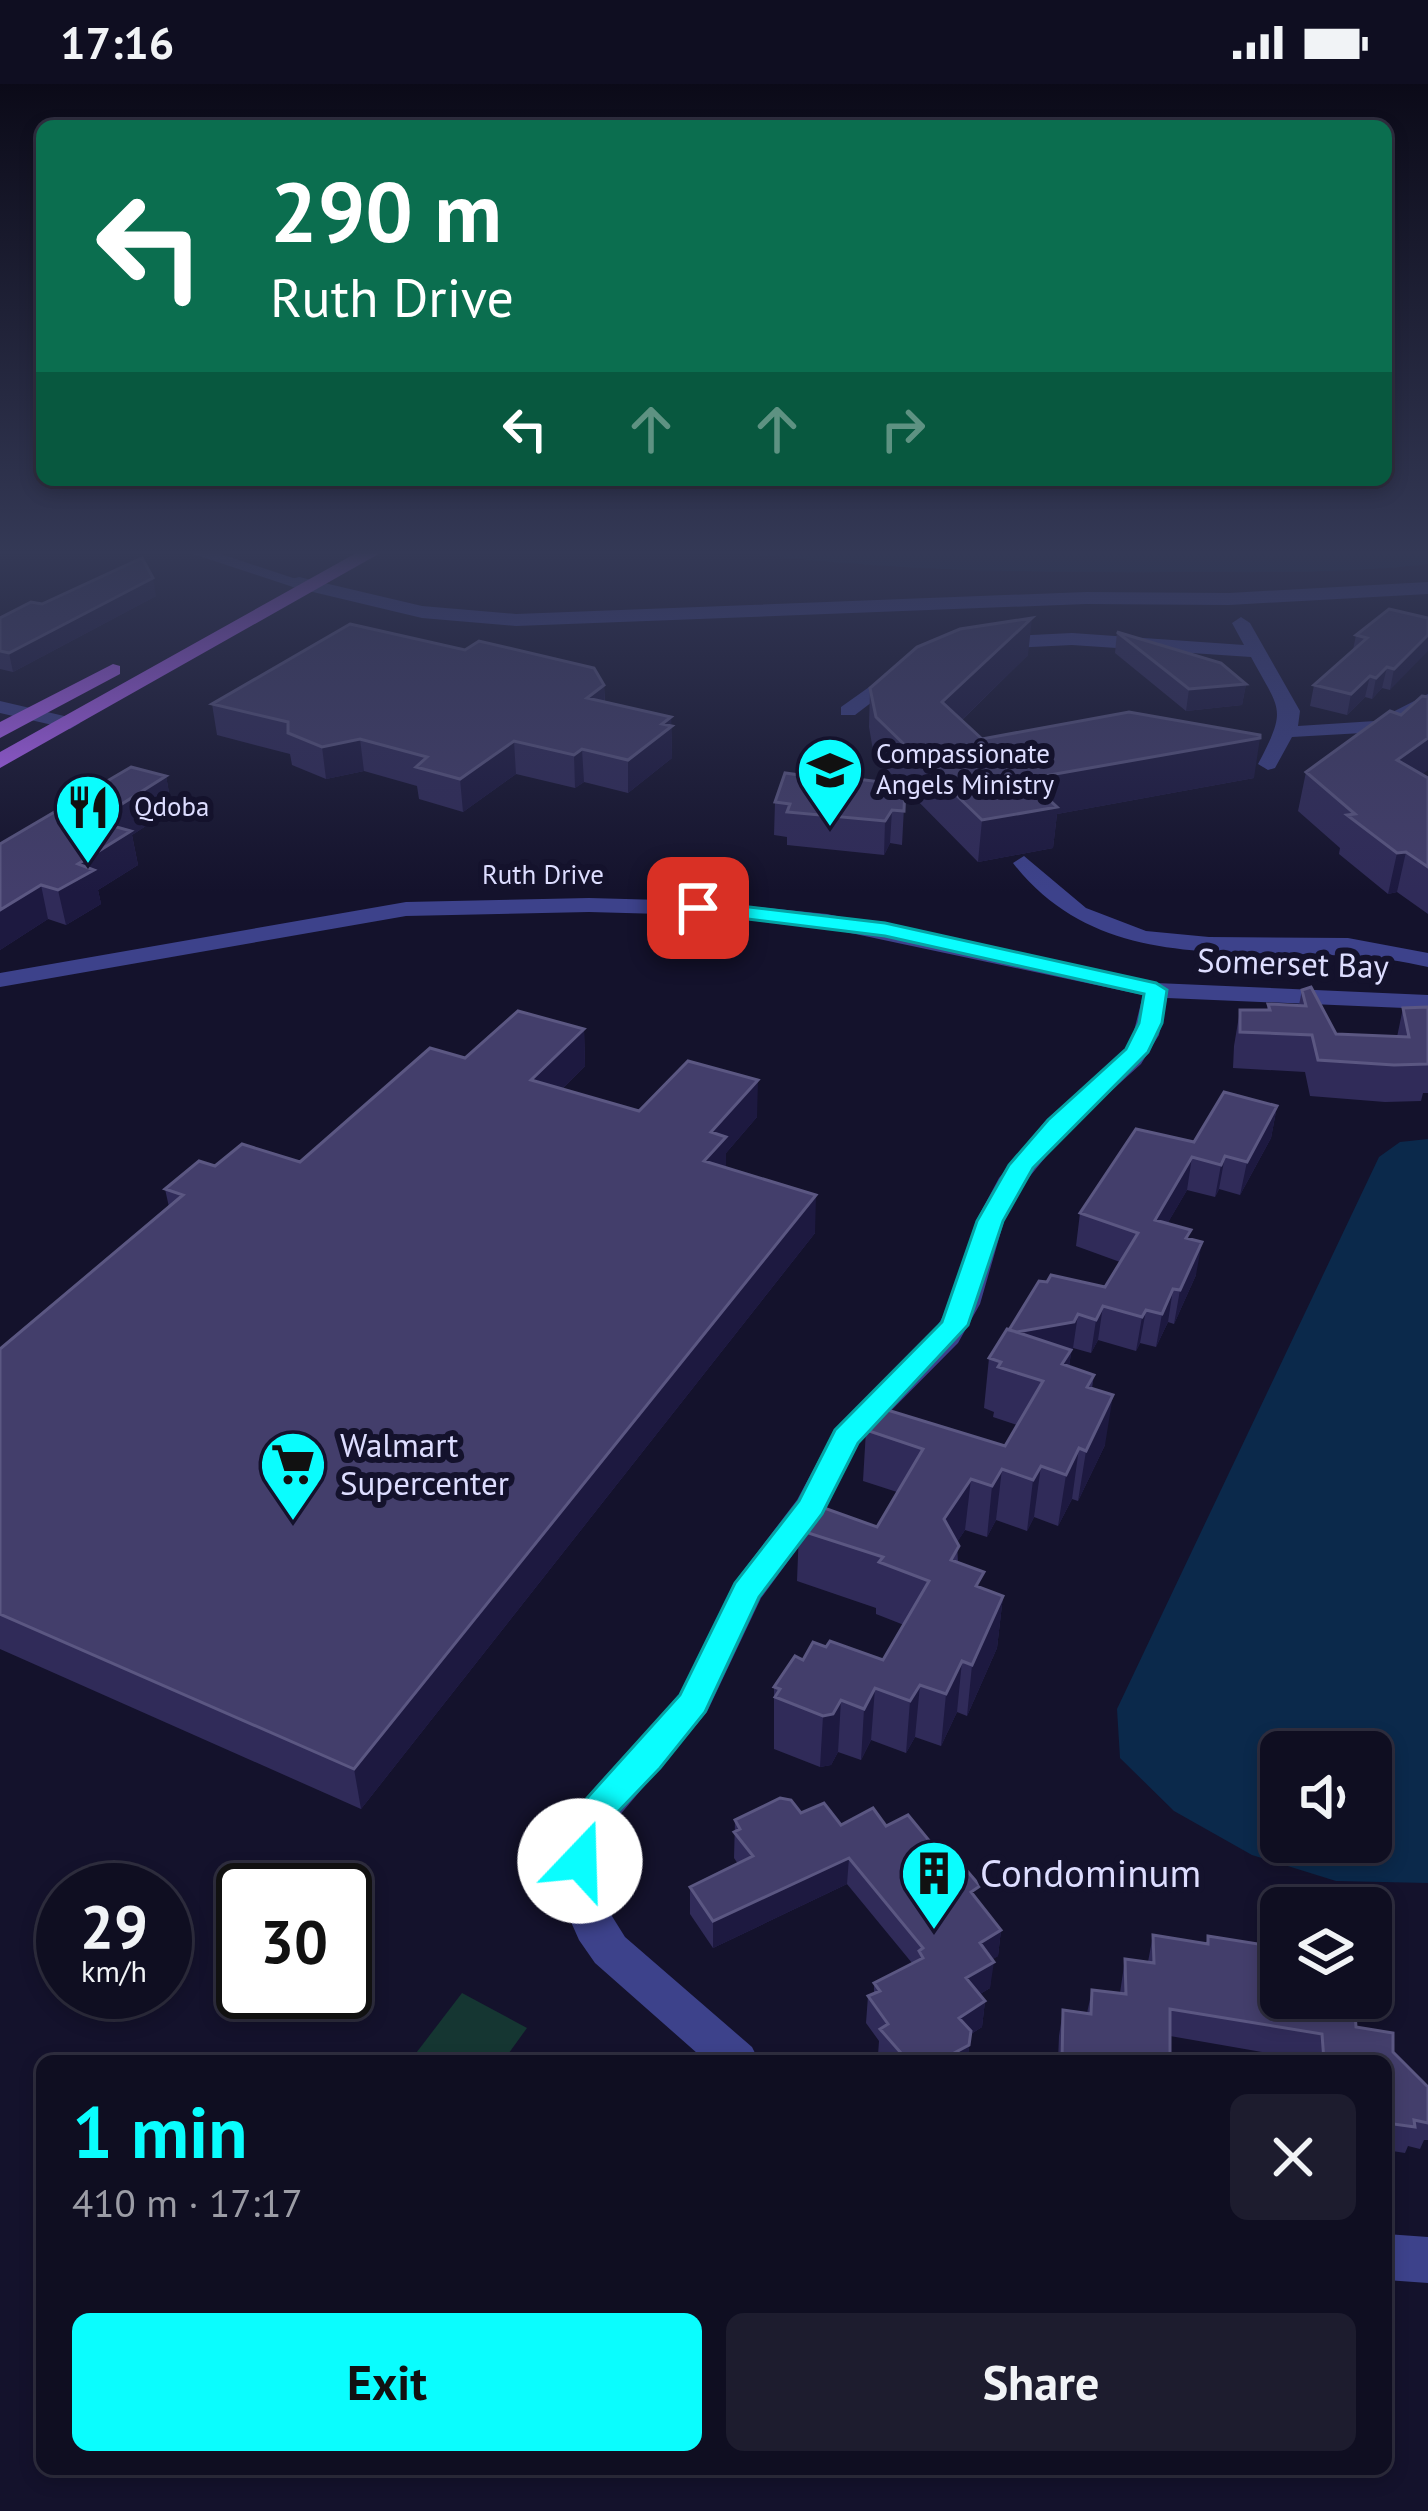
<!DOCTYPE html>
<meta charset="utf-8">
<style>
body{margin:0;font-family:"PT Sans",sans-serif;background:#1d1c2e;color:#f1f3f6;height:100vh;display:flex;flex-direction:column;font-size:45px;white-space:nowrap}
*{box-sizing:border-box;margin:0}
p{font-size:39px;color:#9b9ca5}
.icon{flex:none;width:66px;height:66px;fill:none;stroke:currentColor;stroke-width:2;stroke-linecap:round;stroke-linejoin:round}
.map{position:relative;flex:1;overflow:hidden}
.drawer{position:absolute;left:36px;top:1971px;width:1356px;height:420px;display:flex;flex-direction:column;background:#0f0e21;border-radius:18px;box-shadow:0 6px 18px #0003,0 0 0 3px #2f2e3f}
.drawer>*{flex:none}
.hud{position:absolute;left:36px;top:36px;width:1356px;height:366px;border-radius:18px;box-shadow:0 6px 18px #0003,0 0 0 3px #2f2e3f;background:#0b6e4f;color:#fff;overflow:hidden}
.controls{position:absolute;left:1260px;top:1647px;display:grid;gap:24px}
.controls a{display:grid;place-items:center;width:132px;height:132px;border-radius:18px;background:#0f0e21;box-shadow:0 6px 18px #0003,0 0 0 3px #2f2e3f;font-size:60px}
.speed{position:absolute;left:36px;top:1779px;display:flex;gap:24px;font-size:60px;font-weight:700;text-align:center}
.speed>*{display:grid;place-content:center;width:156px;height:156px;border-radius:50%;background:#0f0e21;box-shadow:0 6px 18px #0003,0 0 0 3px #2f2e3f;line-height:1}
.speed small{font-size:30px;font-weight:400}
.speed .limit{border:6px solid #111;border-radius:18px;background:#fff;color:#111}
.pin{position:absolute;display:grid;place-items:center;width:102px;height:102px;color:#fff;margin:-51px;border-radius:24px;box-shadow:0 6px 18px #0006}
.me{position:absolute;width:132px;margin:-66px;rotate:21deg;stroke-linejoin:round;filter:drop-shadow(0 0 9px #0008)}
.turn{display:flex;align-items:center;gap:42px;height:252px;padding:0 36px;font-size:54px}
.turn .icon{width:156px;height:156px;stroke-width:2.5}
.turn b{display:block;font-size:84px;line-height:102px}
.lanes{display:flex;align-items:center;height:114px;padding:0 36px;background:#0003;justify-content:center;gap:60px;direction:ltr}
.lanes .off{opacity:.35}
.round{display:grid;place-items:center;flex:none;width:126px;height:126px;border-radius:18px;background:#1d1c2e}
.headline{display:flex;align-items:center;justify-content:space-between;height:204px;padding:0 36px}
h1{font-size:72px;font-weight:700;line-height:90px;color:#0afdfe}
.primary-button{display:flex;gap:24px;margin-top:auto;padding:24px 36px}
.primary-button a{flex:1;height:138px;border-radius:18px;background:#0afdfe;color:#111;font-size:48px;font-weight:700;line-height:138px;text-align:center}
.primary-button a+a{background:#1d1c2e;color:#f1f3f6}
.status{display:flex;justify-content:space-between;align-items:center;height:84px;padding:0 60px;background:#0f0e21;direction:ltr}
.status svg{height:33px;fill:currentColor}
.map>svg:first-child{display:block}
.green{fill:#153632}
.water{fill:#0b294b;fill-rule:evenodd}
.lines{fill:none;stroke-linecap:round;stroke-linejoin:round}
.minor{fill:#3d428b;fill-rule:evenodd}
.tertiary{fill:#3d428b;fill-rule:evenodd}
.primary{fill:#b665fe;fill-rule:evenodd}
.wall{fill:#302b59}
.shaded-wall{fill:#1d1940}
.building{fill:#433e6b;stroke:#5b5782;stroke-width:3}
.route{fill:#0afdfe;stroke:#06a4a5;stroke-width:3}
.labels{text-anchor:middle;stroke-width:12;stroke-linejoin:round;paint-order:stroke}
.far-poi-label{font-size:27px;fill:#ddf;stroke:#14122c;text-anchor:start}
.far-street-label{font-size:27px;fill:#ddf;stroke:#14122c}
.street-label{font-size:33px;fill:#ddf;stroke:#14122c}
.poi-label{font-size:33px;fill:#ddf;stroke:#14122c;text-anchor:start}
.near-poi-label{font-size:39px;fill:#ddf;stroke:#14122c;text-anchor:start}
</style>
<div class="status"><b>17:16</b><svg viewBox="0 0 49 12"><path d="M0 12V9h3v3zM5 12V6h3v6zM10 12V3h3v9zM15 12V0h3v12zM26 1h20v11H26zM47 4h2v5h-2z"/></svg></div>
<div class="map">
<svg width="1428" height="2427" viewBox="0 0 1428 2427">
<rect width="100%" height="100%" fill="#14122c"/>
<path class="green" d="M462,1909L527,1944L503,1977H410Z"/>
<path class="water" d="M738,468H1428V480C1345,490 1262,488 1179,488C1031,489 884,487 738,468Z
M1428,1055V1799L1336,1797L1252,1771L1174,1727L1120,1674L1117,1625L1379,1073L1400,1058ZM1281,1668H1371V1758H1281Z"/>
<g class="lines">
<path class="minor" d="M187,468H215L308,499L293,503Z
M1241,533L1250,539L1300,627L1298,642L1375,637L1428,610V626L1380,648L1292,653L1275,684L1268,686L1258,680C1288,623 1280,627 1251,573L1072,561L989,565L980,559L989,553L1072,549L1244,561L1232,539Z
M903,579L913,585L910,589L855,631H841V623Z
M0,617L77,635L80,639L70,645L0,629Z
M1024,772L1086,824L1146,847L1209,853L1348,854L1428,869V883C1285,848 1116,911 1013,779Z
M589,814L698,817L827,830L1156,899L1428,911V925L1167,914L1159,951L1141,980L1067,1047L1026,1097L1004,1137L980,1220L958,1259L859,1359L823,1430L761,1514L707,1628L608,1745L600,1771V1813L625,1853L752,1963L759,1977H706L595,1879L579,1856L560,1813V1771L572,1738L680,1609L734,1499L797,1416L835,1345L935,1246L950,1220L976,1137L999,1094L1047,1035L1122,970L1133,951L1143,911L827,844L698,831L589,828L406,832L0,903V889L406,818Z
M1386,2150L1428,2153V2199L1386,2196Z"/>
<path class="tertiary" d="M299,493L422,522L516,530L1086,508L1229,509L1428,498V510L1229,521L1086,520L516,542L422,534L292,503V495Z"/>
<path class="primary" d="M358,468H382L0,684V668Z
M113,580L120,582V590L0,654V638Z"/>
</g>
<path class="wall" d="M156,512L13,588L0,585V534L42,520Z
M1428,534L1390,606L1382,604L1372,615L1365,613L1347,631L1310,622L1314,601L1353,566L1356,551Z
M1117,548L1246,600L1242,621L1186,627L1115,569Z
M1028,571L962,636L982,655L1254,694L1057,730L1053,764L978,778L905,704L902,761L890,759L884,771L787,761V753L774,751L775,718L835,693L902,701L874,672L869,643L870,604Z
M604,601L605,618L671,633L672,674L628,709L584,698L575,704L516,690L463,728L419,715L417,702L364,687L326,695L292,681L290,670L217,651L212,620Z
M1401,631L1421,690L1428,694V830L1397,808L1388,810L1339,770L1340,764L1298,727L1306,688Z
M166,692L172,725L132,751L138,781L98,806L101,820L66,841L48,835L0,866V760Z
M1302,906L1336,950L1397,953L1403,924L1428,923V1009H1423L1421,1017L1385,1018L1310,1012L1305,988L1233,984L1234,962L1240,926H1267L1268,920L1299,921Z
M584,945L585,982L562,1005L639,1027L757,1033L726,1069V1083L815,1149L361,1725L0,1565V1265L169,1123L165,1105L215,1082L300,1078L465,974Z
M1277,1022L1271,1054L1240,1111L1219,1105L1215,1113L1187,1106L1167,1140L1189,1154L1196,1191L1174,1240L1168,1238L1156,1263L1140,1259L1136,1267L1098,1256L1091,1269L1073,1264L1071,1269L1069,1283L1094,1291L1092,1304L1105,1361L1078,1417L1072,1415L1058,1442L1034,1433L1027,1447L996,1436L987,1453L965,1446L957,1458L958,1479L982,1505L1003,1512L997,1564L967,1632L957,1628L941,1662L915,1653L906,1669L871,1656L861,1676L838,1668L831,1681L820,1683L774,1665V1603L803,1576L826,1563L883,1576L904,1541L876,1530V1524L797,1497L799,1446L877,1443L897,1408L863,1397L866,1346L1005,1362L1017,1341L993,1333L994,1328L984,1324L989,1274L1105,1203L1120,1178L1076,1162L1080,1129L1194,1058Z
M801,1729L841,1741L886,1742L978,1816L1001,1846L998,1872L992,1875L990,1904L980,1910L985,1917L982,1943L971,1950L967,1977H883L878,1971L879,1957L866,1939L868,1912L874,1910V1899L912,1879L847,1800L713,1864L690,1830V1803L738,1780L734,1774L735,1736Z
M1153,1851L1206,1860L1208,1852L1270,1870L1356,1943L1393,1968L1428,2003V2056H1424L1420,2065L1408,2062L1405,2069L1386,2066V1977H1314L1170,1952V1977H1058L1059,1952L1063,1926L1087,1929L1092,1906L1120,1909L1125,1875L1148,1878Z"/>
<path class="shaded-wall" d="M153,494L156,512L13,588L9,569Z
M1032,534L1028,571L940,657L942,618Z
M1428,551V567L1390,606L1394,585Z
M1387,583L1382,604L1372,615L1376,594Z
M1370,592L1365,613L1347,631L1351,610Z
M1246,600L1242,621L1186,627L1189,605Z
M604,601L605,633L587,614Z
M671,633L672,674L628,709V676Z
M1260,654L1254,694L1057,730L1053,764L978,778L982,736L1027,695Z
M1428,654V686L1389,714L1397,676Z
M360,655L364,687L326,695L322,663Z
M514,657L516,690L463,728L460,695Z
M582,665L584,698L575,704L574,671Z
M166,692L172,725L132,751L138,781L98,806L101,820L66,841L58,806L78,780L95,737Z
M892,726L890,759L884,771L885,737Z
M1406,768L1397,808L1388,810L1397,769Z
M41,801L48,835L0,866V826Z
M584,945L585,982L533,1033L531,996Z
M758,996L757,1033L726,1069V1090L704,1077L711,1048Z
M1277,1022L1271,1054L1240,1111L1247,1078Z
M1225,1072L1219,1105L1215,1113L1221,1081Z
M1192,1073L1187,1106L1150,1169L1155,1136Z
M816,1111L815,1149L361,1725L354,1685Z
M1202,1158L1196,1191L1174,1240L1180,1206Z
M1173,1205L1168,1238L1156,1263L1162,1230Z
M1103,1222L1098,1256L1091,1269L1096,1236Z
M1146,1226L1140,1259L1136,1267L1142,1233Z
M1078,1230L1073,1264L1071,1269L1064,1316L1062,1280L1006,1251Z
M1113,1311L1105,1361L1078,1417L1086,1367Z
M1079,1364L1072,1415L1058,1442L1066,1391Z
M1041,1382L1034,1433L1027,1447L1033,1396Z
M1002,1385L996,1436L987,1453L992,1402Z
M971,1395L965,1446L939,1486L944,1435Z
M1003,1512L997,1564L967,1632L972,1581Z
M962,1577L957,1628L941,1662L946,1610Z
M920,1601L915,1653L906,1669L910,1617Z
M875,1604L871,1656L861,1676L864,1625Z
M841,1616L838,1668L831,1681L820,1683L823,1632Z
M849,1774L847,1800L713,1864V1837Z
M1001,1846L998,1872L976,1886L980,1859Z
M994,1878L990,1904L963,1920L966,1894Z
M985,1917L982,1943L971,1950L967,1977H939L959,1934Z"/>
<path class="building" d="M142,474L153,494L9,569L0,567V534L31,518L42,520Z
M1389,525L1428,534V551L1394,585L1387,583L1376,594L1370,592L1351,610L1314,601L1367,554L1356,551Z
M1032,534L942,618L982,655L1129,628L1260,651V654L1027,695L1057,723L982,736L876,633L870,604L917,563L960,545Z
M350,540L465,566L479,557L594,584L604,601L587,614L671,633L662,640L672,642L628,676L582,665L574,671L514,657L460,695L416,683L427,673L360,655L322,663L288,649V638L212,620Z
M1117,548L1221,579L1246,600L1189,605Z
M1422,612L1428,613V654L1397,676L1428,694V783L1406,768L1397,769L1347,731L1355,730L1306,688L1390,627L1401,631Z
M804,682L835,686L833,692L905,701L904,727L892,726L885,737L787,728L790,720L775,718L785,689L800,691Z
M131,683L166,692L95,737L131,747L78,780L94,786L58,806L41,801L0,826V760Z
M1311,903L1336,950L1409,953L1403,924L1428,923V980L1394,981L1318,976L1312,951L1240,948V926H1270L1268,920L1306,922L1302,906Z
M518,927L584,945L531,996L639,1027L688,977L758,996L711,1048L726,1053L704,1077L816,1111L354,1685L0,1530V1265L183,1111L165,1105L199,1077L215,1082L242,1060L300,1078L430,964L465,974Z
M1224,1008L1277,1022L1247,1078L1225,1072L1221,1081L1192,1073L1155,1136L1191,1146L1186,1154L1202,1158L1180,1206L1173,1205L1162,1230L1146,1226L1142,1233L1103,1222L1096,1236L1078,1230L1074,1238L1017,1248L1009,1246L1039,1197L1047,1198L1051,1191L1105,1203L1138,1149L1080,1129L1136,1045L1194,1058Z
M1007,1245L1071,1266L1062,1280L1094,1291L1087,1303L1113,1311L1086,1367L1079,1364L1066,1391L1041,1382L1033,1396L1002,1385L992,1402L971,1395L944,1435L959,1462L951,1476L984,1488L976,1502L1003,1512L972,1581L962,1577L946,1610L920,1601L910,1617L875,1604L864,1625L841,1616L833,1630L823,1632L775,1613L780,1605L774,1603L795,1572L803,1576L813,1558L826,1563L830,1557L883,1576L929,1497L879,1478L883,1473L799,1446L816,1421L877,1443L923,1365L866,1346L881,1324L1005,1362L1043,1297L998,1283L1001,1278L989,1274Z
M780,1714L791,1716L801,1729L824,1719L841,1741L873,1724L886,1742L908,1731L936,1765L945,1761L980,1802L971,1808L1001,1846L980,1859L994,1878L966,1894L985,1917L959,1934L971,1947L969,1961L939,1977H908L880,1945L888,1940L868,1912L880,1907L874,1899L923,1874L919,1867L923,1864L849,1774L713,1837L690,1803L753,1772L734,1748L740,1745L735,1736Z
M1153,1851L1208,1860V1852L1271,1862L1270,1870L1281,1871V1914H1354L1356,1943L1393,1949V1968L1428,2003V2039L1414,2036L1415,2043L1386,2039V1977H1324L1322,1950L1170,1925V1977H1062L1063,1926L1091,1930L1092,1906L1126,1910L1125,1875L1154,1879Z"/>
<linearGradient id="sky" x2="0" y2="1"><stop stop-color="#0b0a18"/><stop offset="0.58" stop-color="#343956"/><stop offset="1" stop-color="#343956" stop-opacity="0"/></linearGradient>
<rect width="1428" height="808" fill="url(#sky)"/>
<path class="route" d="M698,817L885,839L1156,899L1167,906L1162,939L1148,968L1033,1084L1003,1137L968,1241L858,1359L822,1430L759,1513L705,1628L660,1684L612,1734L593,1788L580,1792L567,1788L562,1777L566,1754L587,1714L680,1611L735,1499L799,1417L835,1346L942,1238L977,1137L1009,1081L1048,1036L1126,965L1139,939L1144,910L885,852L690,828V819Z"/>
<defs>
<symbol id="school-pin" viewBox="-11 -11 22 30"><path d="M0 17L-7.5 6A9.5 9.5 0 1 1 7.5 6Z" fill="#0afdfe" stroke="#14122c"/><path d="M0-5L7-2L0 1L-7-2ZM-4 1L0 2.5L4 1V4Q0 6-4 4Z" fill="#111"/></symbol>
<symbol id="restaurant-pin" viewBox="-11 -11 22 30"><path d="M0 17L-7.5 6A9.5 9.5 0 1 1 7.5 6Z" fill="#0afdfe" stroke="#14122c"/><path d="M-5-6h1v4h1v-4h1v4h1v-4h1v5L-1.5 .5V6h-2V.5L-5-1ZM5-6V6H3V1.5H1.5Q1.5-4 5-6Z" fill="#111"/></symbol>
<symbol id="supermarket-pin" viewBox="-11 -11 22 30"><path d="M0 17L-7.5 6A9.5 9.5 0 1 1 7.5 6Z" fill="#0afdfe" stroke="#14122c"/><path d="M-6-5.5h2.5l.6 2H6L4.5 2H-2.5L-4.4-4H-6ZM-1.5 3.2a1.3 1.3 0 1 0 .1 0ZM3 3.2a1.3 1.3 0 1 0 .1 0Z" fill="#111"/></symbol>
<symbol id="building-pin" viewBox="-11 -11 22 30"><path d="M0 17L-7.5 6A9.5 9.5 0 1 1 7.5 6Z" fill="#0afdfe" stroke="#14122c"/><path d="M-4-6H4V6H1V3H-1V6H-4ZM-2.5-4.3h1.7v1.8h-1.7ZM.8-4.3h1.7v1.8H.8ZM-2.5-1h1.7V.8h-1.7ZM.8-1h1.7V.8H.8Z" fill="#111"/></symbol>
</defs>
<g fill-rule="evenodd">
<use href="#school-pin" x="792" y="648" width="76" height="104"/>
<use href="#restaurant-pin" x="50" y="685" width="76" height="104"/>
<use href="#supermarket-pin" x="255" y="1342" width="76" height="104"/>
<use href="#building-pin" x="896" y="1751" width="76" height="104"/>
</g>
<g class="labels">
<g class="far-poi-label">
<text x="876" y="679">Compassionate<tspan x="876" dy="31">Angels Ministry</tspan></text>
<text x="134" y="732">Qdoba</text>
</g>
<g class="far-street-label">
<text x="543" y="800">Ruth Drive</text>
</g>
<g class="street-label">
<text transform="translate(1293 879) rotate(2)" y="12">Somerset Bay</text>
</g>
<g class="poi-label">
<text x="340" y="1373">Walmart<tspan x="340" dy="38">Supercenter</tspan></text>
</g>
<g class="near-poi-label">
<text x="980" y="1803">Condominum</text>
</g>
</g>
</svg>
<div class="controls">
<a><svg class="icon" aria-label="sound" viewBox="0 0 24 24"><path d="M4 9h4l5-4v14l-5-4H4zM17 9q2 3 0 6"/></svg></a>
<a><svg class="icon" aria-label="layers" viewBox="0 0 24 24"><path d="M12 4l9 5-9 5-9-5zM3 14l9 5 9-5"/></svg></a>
</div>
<div class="speed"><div>29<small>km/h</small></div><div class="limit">30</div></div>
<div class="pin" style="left:698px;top:824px;background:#d93025"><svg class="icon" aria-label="arrive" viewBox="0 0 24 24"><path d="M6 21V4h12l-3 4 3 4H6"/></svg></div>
<svg class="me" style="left:580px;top:1777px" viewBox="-20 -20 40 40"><circle r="19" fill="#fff"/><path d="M0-13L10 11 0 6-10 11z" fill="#0afdfe"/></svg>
<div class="hud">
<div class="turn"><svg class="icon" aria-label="left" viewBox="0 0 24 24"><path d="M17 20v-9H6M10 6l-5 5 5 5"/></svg><div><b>290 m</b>Ruth Drive</div></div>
<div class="lanes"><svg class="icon" aria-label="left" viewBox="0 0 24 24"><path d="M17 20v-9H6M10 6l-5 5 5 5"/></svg><svg class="icon off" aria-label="ahead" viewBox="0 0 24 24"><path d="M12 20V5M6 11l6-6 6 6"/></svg><svg class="icon off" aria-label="ahead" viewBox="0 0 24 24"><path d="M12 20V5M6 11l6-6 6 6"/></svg><svg class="icon off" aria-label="right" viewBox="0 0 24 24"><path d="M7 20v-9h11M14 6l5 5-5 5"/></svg></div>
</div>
<section class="drawer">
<div class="headline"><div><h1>1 min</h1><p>410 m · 17:17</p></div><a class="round"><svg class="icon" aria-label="close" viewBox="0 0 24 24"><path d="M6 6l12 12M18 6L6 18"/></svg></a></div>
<div class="primary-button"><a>Exit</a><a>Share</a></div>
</section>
</div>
